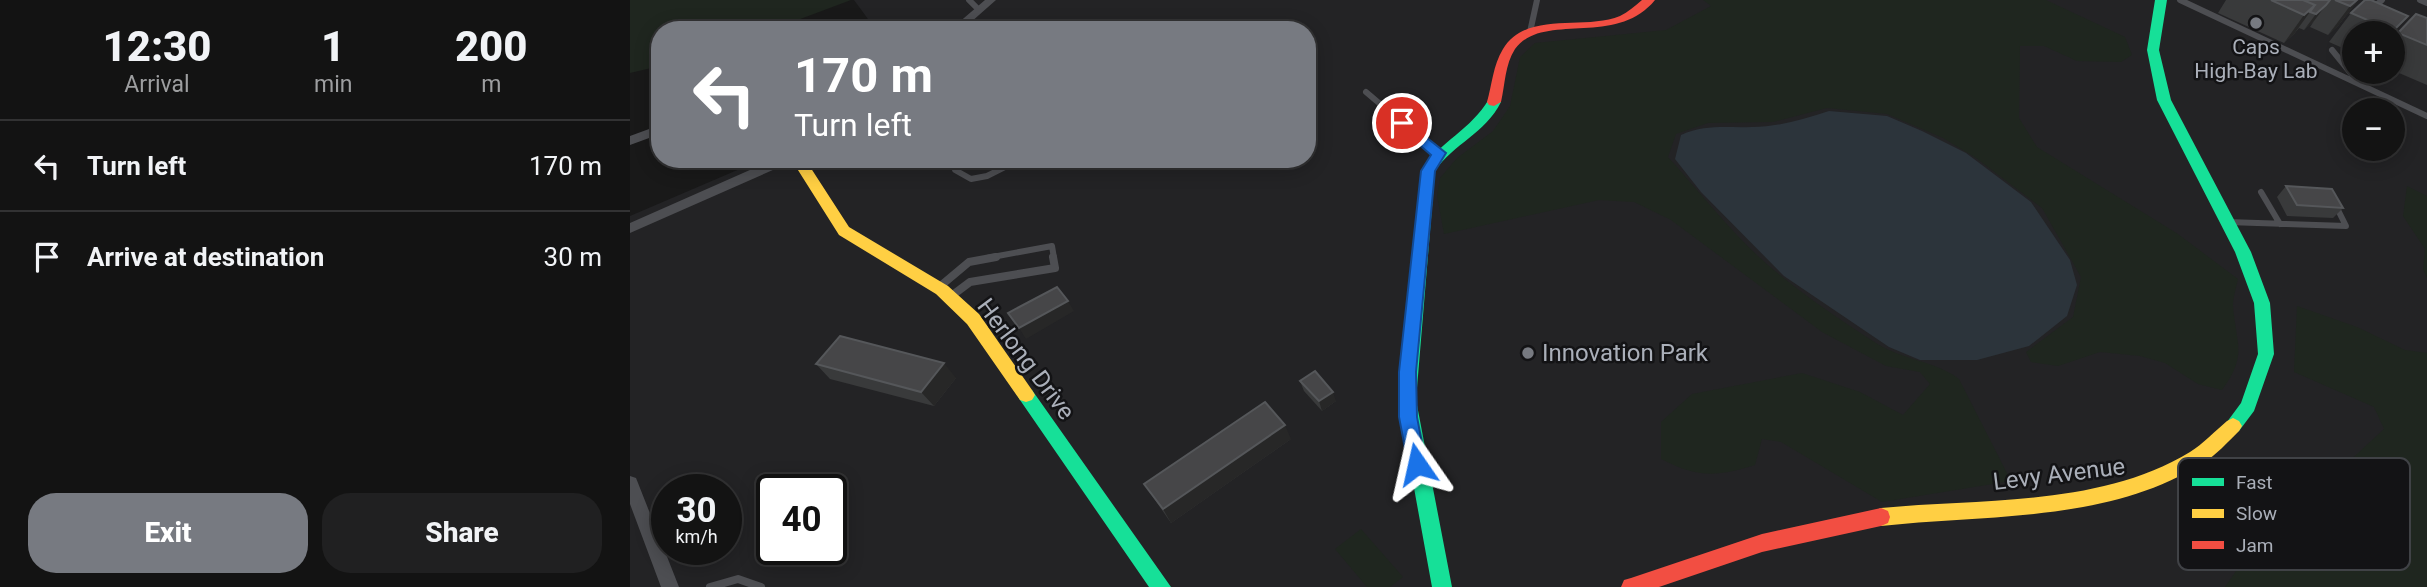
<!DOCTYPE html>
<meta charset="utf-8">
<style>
body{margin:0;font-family:Roboto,sans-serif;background:#202021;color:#f1f3f6;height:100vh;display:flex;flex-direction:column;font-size:26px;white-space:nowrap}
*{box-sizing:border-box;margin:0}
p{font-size:23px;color:#9d9ea0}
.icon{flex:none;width:38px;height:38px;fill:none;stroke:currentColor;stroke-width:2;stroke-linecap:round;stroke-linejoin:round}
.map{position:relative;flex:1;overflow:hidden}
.details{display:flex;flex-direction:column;background:#131313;width:630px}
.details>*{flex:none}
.top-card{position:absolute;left:21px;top:21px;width:665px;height:147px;border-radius:28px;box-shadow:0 4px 18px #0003,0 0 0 2px #323233;background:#777a81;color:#fff;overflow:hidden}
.fabs{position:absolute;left:1712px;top:21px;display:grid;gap:14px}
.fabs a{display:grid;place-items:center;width:63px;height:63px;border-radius:50%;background:#131313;box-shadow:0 4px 18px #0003,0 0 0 2px #323233;font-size:35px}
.speed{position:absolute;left:21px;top:474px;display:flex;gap:14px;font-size:35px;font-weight:700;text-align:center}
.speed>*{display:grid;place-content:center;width:91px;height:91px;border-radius:50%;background:#131313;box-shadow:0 4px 18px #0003,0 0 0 2px #323233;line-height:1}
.speed small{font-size:18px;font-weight:400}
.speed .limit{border:4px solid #111;border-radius:10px;background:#fff;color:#111}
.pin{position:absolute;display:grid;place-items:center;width:60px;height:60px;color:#fff;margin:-30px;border:4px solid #fff;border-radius:50%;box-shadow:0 2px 7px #0007}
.me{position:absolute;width:77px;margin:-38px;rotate:349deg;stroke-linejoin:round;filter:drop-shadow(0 0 5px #0008)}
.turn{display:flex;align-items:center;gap:24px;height:147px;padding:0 28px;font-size:32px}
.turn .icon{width:91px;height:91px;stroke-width:2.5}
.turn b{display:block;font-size:49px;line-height:60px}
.eta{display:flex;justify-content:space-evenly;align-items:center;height:119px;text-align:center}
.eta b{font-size:42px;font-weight:800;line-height:49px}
.cta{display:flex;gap:14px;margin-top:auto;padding:14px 28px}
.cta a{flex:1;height:80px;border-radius:28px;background:#777a81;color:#fff;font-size:28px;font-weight:800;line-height:80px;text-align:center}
.cta a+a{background:#202021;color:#f1f3f6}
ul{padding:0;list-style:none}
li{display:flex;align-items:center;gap:21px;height:91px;padding:0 28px;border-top:2px solid #323233}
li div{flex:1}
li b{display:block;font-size:26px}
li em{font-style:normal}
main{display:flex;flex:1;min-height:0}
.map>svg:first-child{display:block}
.built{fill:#232325;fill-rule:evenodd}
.green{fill:#1f261f}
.water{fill:#2c343b}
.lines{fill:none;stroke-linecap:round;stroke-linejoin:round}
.lane-far1{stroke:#4d4e52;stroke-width:6}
.lane{stroke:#4d4e52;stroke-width:8}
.street{fill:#4d4e52;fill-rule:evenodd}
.fast{fill:#16e098;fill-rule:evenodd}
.slow{fill:#ffcf43;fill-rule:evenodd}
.jam{fill:#f24e42;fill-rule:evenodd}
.wall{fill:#393a3b}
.shaded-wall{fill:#272727}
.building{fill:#464648;stroke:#55575a;stroke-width:2}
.route{fill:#1a73e8;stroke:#114b97;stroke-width:2}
.poi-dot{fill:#777a81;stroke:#131315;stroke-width:2.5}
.labels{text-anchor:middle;stroke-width:5;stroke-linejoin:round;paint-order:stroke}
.far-poi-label{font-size:21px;fill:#aaafb9;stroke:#131315}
.poi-label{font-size:24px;fill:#aaafb9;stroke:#131315;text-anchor:start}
.street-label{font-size:24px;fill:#aaafb9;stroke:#131315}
.key{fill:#131315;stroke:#404246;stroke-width:2}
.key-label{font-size:19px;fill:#aaafb9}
</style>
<main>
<section class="details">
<div class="eta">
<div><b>12:30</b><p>Arrival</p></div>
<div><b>1</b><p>min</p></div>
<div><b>200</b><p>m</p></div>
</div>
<ul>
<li><svg class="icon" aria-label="left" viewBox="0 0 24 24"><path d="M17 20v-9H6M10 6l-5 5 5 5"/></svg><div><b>Turn left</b></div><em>170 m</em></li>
<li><svg class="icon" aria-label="arrive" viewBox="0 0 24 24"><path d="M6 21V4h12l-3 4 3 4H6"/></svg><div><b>Arrive at destination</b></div><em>30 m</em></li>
</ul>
<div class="cta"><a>Exit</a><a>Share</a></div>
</section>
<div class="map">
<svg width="1797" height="587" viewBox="0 0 1797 587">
<rect width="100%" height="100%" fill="#191919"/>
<path class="built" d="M224,0H1797V587H0V216L133,159H677V30H246ZM1724,33H1762V72H1724ZM1724,110H1762V149H1724ZM37,490H96V550H37ZM142,490H201V550H142Z"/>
<path class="green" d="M0,0H221L141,30H30V66L0,73Z
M1073,0H1416L1495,37L1502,55L1491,62L1447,61L1414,46H1390L1389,118L1407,147L1548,234L1608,279C1606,288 1603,298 1603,306C1606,344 1618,355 1592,390L1568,384L1535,363L1510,356L1470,352L1428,366L1401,362L1396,352L1443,317L1451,277L1412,208L1346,158L1313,138L1257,114L1197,108L1143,122L1078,123L1046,134L1038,157C1068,190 1096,226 1129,257C1164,289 1206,317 1246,343C1272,360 1306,361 1329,379L1381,481L1252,502L1151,442L1132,439L1125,465C1085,477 1069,478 1031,459V422L1062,394L1172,373L1230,392L1273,415L1300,384L1290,372L1256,366L1192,332L1041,220L1004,202L969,200L814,234L807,196L810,178L827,158L863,131L880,106L890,57L905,43L1036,30L1081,6Z
M1777,186L1797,196V278L1793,269L1795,249L1773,216Z
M1667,306L1727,327L1775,350L1797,353V587H1595L1648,510L1700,479L1754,429L1744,407L1664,372Z
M731,529L773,577L760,587H737L705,549Z"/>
<path class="water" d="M1199,111L1257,116L1292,131L1336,153L1401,202L1440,260L1447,285L1437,316L1399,346L1347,360H1290L1259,347L1154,276L1071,192L1045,159L1051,135C1076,124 1095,128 1122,127C1149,127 1174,119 1199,111Z"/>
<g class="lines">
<path class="lane-far1" d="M339,0L348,9
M1550,0L1797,116
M1790,0L1797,3
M1742,9L1752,0
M900,32L907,0
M1702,50L1728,82
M736,92L809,154
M324,159L325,170L341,179L357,176L391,159
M1631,192L1650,224
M1597,222L1716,226L1705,204
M357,258L422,246L424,258"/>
<path class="lane" d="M308,288L339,262L366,257
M320,297L340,282L425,268L423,257
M80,587L108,579L131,587"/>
<path class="street" d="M355,0H366L332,30H320Z
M30,125V134L0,145V136Z
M145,159H163L161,162L0,233V223Z
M0,476L6,478L8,483L49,587H31L0,504Z"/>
<path class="fast" d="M1525,0H1537L1529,50L1541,100L1621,252L1640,303L1644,354L1624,411L1609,431L1603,434L1597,431L1594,426L1611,403L1628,354L1624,303L1605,252L1527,100L1517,50Z
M864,98L871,102C855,134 824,143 805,171L786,400L822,587H802L768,400L791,171C810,141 841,130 859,99Z
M396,388L402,390L541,587H519L390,400L387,395L390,390Z"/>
<path class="slow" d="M161,159H175L219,227L318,286L349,314L402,390L405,395L402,400L396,402L390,400L337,324L306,294L209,235Z
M1603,418L1609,421L1612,426L1609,431C1598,442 1586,455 1573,463C1478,523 1358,514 1251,526L1244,523L1242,517L1244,511L1251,508C1353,498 1469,507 1560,452C1573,444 1585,431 1597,421Z"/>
<path class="jam" d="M1012,0H1025C986,48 913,11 885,49C875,64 875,85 871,102L864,106L859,105L857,102C862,85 863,65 873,49C897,10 953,31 990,16C998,12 1005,6 1012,0Z
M1251,508L1258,511L1260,517L1258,523L1251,526L1132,552L1029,587H991L994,580L1001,578L1132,534Z"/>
</g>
<path class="wall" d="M1596,0H1728L1708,26L1698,35L1680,27L1684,21L1674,30L1669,28L1664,34L1654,43L1588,13Z
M1721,13L1778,16L1762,33H1724V53L1699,42Z
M1786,14L1797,18V85L1762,70V41Z
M1656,186L1713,208L1703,218L1657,216L1647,197Z
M186,364L326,378L304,406L200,379Z
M670,381L706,401L692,411L674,391Z
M661,439L541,523L514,484Z"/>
<path class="shaded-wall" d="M1727,0H1728L1708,26L1698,35L1720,6Z
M1685,5L1664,34L1654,43L1674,15Z
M1696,5L1684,21L1674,30L1686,14Z
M1778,16L1762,35V33H1761Z
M438,301L444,311L396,339L389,328Z
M314,363L326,378L304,406L291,392Z
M703,392L706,401L692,411L689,401Z
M655,425L661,439L541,523L533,509Z"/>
<path class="building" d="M1641,0H1673L1685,5L1674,15Z
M1673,0H1700L1696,5L1686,14L1680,12L1685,5Z
M1705,0H1727L1720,6Z
M1735,0H1741L1778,16L1763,31L1721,13Z
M1786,14L1797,18V45L1768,33Z
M1656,186L1702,189L1713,208L1667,205Z
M427,287L438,301L389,328L378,313Z
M210,336L314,363L291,392L186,364Z
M685,371L703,392L689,401L670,381Z
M635,402L655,425L533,509L514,484Z"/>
<path class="route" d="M772,118L816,153L805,171L786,372L787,417L796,464L793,470L787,472L780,470L778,464L769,417V372L791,171L801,155L768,126V120Z"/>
<g class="poi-dot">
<circle cx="1626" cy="23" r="7"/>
<circle cx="898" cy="353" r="7"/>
</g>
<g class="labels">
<g class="far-poi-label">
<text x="1626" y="54">Caps<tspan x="1626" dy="24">High-Bay Lab</tspan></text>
</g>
<g class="poi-label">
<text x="912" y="361">Innovation Park</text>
</g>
<g class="street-label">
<text transform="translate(396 359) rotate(53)" y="8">Herlong Drive</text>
<text transform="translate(1429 474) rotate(-7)" y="8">Levy Avenue</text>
</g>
</g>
<rect x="1548" y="458" width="232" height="112" rx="10" class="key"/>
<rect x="1562" y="478" width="32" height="8" fill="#16e098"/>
<rect x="1562" y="509" width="32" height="9" fill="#ffcf43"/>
<rect x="1562" y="541" width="32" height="8" fill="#f24e42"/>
<g class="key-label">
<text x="1606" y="489">Fast</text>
<text x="1606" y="520">Slow</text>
<text x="1606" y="552">Jam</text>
</g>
</svg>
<div class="fabs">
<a>+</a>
<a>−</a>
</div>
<div class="speed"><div>30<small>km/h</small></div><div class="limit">40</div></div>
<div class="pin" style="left:772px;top:123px;background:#d93025"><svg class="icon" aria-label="arrive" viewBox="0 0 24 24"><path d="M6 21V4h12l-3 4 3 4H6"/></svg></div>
<svg class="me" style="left:787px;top:464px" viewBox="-20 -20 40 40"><path d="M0-17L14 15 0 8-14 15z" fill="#1a73e8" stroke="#fff" stroke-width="4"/></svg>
<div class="top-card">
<div class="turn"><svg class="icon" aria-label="left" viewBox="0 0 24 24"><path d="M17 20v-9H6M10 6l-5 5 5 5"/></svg><div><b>170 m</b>Turn left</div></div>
</div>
</div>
</main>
